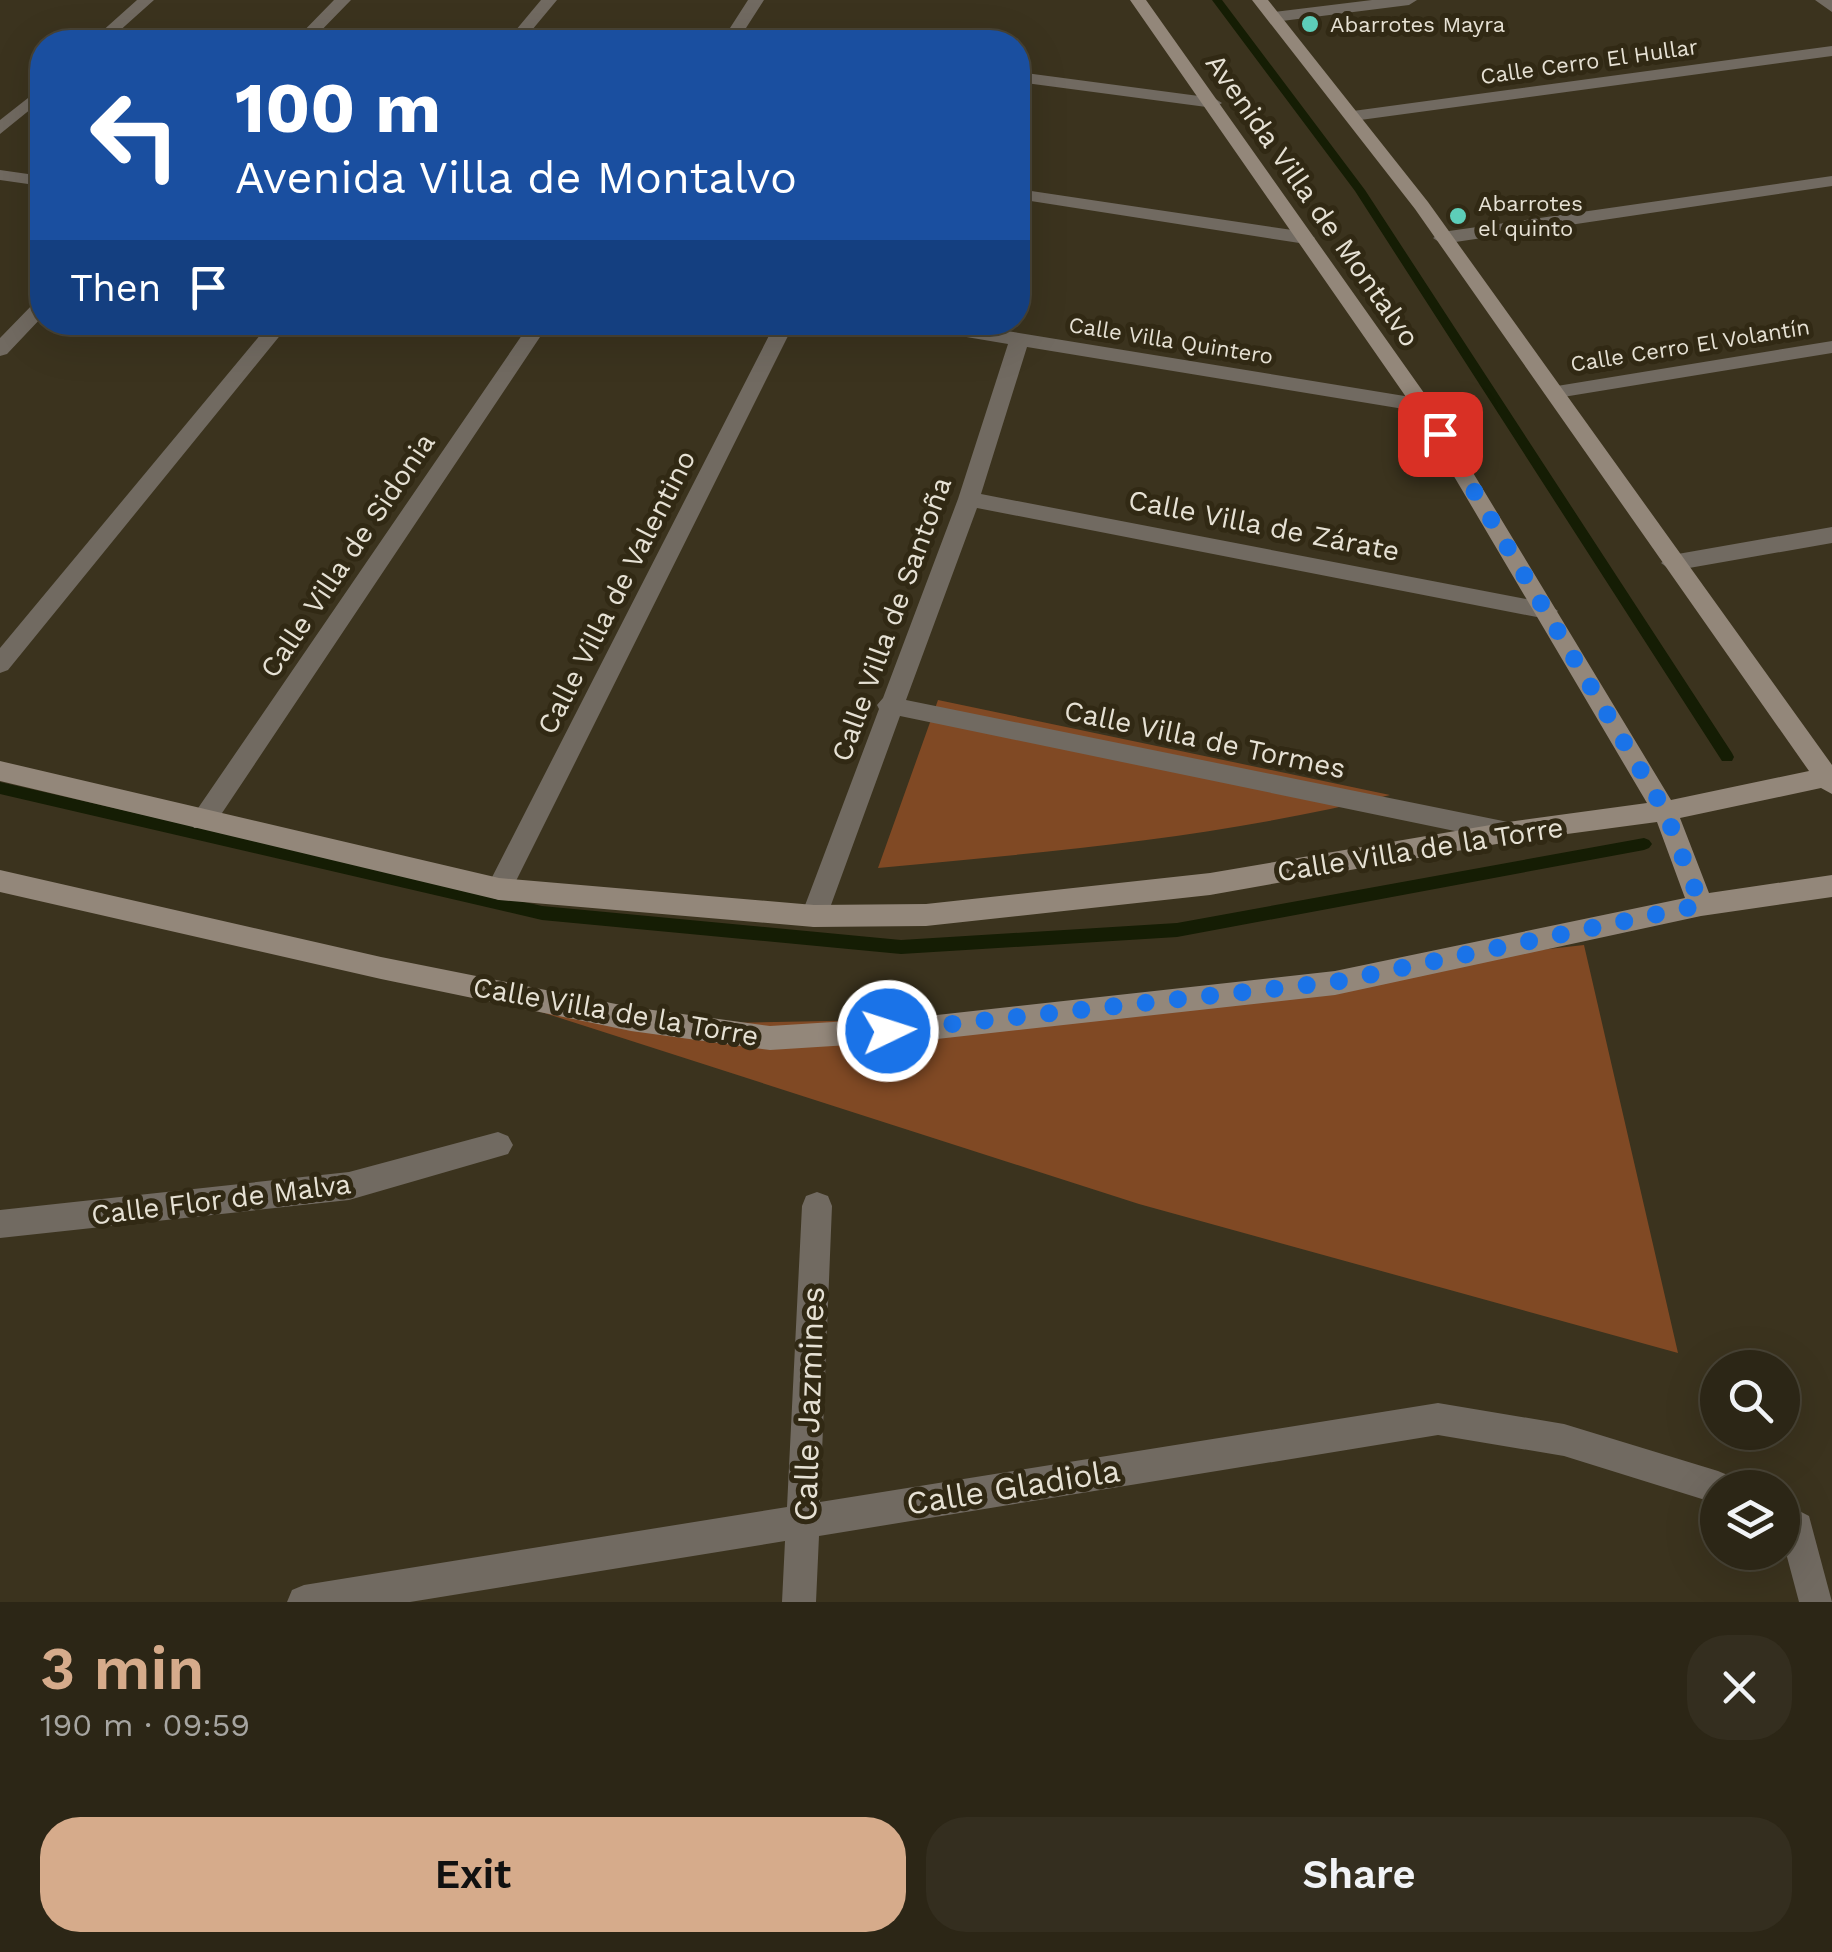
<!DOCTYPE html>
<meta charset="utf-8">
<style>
body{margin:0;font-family:"Work Sans",sans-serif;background:#342e1f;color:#f1f3f6;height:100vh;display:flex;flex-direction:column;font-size:38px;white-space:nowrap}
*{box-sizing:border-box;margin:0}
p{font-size:32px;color:#a6a5a1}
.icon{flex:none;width:55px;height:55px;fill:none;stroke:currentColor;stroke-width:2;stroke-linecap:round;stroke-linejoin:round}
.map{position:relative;height:1602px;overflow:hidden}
.details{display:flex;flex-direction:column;background:#2c2616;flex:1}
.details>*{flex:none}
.guide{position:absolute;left:30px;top:30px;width:1000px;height:305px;border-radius:40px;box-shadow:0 10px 40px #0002,0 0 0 2px #484335;background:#1a4fa0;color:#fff;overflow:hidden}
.fabs{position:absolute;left:1700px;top:1350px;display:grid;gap:20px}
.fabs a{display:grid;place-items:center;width:100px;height:100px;border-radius:50%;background:#2c2616;box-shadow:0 10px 40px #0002,0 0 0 2px #484335;font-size:50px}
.pin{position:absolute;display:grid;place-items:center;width:85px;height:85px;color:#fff;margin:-42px;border-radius:20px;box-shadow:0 5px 15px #0006}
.me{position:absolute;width:110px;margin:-55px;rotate:86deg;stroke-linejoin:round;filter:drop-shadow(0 0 8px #0008)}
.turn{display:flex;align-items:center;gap:35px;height:210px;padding:0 40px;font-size:45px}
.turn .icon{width:130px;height:130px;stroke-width:2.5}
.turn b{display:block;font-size:70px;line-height:85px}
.then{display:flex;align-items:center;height:95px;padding:0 40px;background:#0003;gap:20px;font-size:38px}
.round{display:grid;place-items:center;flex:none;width:105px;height:105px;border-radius:40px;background:#342e1f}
.headline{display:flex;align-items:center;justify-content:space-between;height:170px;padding:0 40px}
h1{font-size:60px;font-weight:600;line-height:75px;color:#d6ab8b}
.button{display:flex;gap:20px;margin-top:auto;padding:20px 40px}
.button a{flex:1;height:115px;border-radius:40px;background:#d6ab8b;color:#111;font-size:40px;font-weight:600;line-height:115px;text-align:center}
.button a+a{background:#342e1f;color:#f1f3f6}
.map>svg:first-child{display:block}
.green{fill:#804924}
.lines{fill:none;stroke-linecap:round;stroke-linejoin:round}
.stream{fill:#151d04;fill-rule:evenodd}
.street{fill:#716a61;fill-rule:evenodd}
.secondary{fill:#93877a;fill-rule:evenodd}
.route{stroke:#1a73e8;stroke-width:18;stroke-dasharray:0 32.4}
.poi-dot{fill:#5dceb9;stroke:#312914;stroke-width:4}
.labels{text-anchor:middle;stroke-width:10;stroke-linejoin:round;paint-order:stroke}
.far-poi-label{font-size:22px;fill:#e6e1d4;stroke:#312914;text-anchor:start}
.far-street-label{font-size:22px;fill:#e6e1d4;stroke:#312914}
.street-label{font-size:28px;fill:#e6e1d4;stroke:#312914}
.near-street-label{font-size:32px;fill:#e6e1d4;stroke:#312914}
</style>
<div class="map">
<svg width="1832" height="1602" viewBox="0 0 1832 1602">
<rect width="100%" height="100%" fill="#3b331e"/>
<path class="green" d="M938,700L1390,795C1223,837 1050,852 878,868Z
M1584,945L1678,1353L1139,1204L532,1009L728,1023L932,1019Z"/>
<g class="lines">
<path class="stream" d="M1212,0H1222L1365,190L1732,753L1734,757L1732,761H1722L1355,191Z
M0,782L542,906L901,940L1177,923L1644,838L1649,840L1652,844L1649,848L1644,850L1177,937L901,954L542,920L0,794Z"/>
<path class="street" d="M137,0H154L107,42H90Z
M334,0H351L310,42H293Z
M541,0H557L522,42H506Z
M748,0H764L737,42H721Z
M1372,0H1417L1409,5L1274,22L1266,17L1274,12Z
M1815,0H1832V12Z
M1832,46V56L1353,121L1345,116L1353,111Z
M1018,72L1214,98L1222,103L1214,108L1018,82Z
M42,87V100L0,134V120Z
M0,170L42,176V186L0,180Z
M1832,176V186L1442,244L1433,238L1442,232Z
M1018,189L1306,232L1315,238L1306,244L1018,199Z
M42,300V317L7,354L0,356V338L35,302Z
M271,322H291L8,670L0,673V648Z
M531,322H550L212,828H194L190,821L194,814Z
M776,322H795L508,897L499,900L490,897L486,889Z
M904,322H952L1429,400L1432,405L1422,412L1027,347L981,494L1547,603L1558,611L1547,619L977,508L906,700L1508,822L1517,825L1521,832L1517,839L1508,842L900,716L827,916L823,924L814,927L805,924L801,916L879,709L877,705L883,698L958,499L1008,344L913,328Z
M1832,341V353L1557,398L1547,392L1557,386Z
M1832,527V543L1672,571L1661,563L1672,555Z
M498,1132L508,1136L513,1145L508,1154L349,1200L0,1238V1210L349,1172Z
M817,1192L828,1196L832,1206L820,1502L1438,1403L1564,1424L1718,1471L1730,1476L1734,1488H1718V1504L1564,1456L1438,1435L819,1536L816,1602H782L785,1541L410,1602H287L292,1590L304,1585L787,1507L802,1206L806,1196Z
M1782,1502L1809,1516L1832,1602H1799L1782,1538Z"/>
<path class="secondary" d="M1130,0H1146L1429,400L1671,800L1809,771L1415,209L1252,0H1268L1428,202L1832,765V794L1821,788L1680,818L1709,893L1832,875V897L1701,916L1335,995L928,1040L770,1050L631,1031L381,979L0,892V870L381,957L631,1007L770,1026L928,1016L1335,971L1685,898L1657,822L1508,842L1210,895L926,926L814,927L499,900L0,781V761L499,878L814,905L926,904L1210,873L1508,822L1647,803L1413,407Z"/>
</g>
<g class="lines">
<path class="route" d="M888,1031L1335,982L1701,905L1665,811L1440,434"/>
</g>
<g class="poi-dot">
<circle cx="1310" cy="24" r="10"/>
<circle cx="1458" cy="216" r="10"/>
</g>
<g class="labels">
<g class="far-poi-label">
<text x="1330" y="32">Abarrotes Mayra</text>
<text x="1478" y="211">Abarrotes<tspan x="1478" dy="25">el quinto</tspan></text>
</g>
<g class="far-street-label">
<text transform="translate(1589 61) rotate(-8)" y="8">Calle Cerro El Hullar</text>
<text transform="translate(1171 340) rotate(9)" y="8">Calle Villa Quintero</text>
<text transform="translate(1690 345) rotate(-9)" y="8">Calle Cerro El Volantín</text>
</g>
<g class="street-label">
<text transform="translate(1313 200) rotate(55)" y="10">Avenida Villa de Montalvo</text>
<text transform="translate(1264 525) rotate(11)" y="10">Calle Villa de Zárate</text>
<text transform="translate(347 555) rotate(-56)" y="10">Calle Villa de Sidonia</text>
<text transform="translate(616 592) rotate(-63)" y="10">Calle Villa de Valentino</text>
<text transform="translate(891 619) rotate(-70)" y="10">Calle Villa de Santoña</text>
<text transform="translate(1205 739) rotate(12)" y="10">Calle Villa de Tormes</text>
<text transform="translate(1420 849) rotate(-9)" y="10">Calle Villa de la Torre</text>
<text transform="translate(616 1011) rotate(10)" y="10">Calle Villa de la Torre</text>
<text transform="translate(221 1199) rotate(-7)" y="10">Calle Flor de Malva</text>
</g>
<g class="near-street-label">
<text transform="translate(809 1404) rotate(-88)" y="11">Calle Jazmines</text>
<text transform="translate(1013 1487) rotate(-9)" y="11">Calle Gladiola</text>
</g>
</g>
</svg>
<div class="fabs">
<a><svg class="icon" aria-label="search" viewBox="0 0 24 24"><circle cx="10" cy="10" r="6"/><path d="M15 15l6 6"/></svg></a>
<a><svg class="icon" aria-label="layers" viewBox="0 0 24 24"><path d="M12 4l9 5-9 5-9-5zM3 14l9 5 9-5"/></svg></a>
</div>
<div class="pin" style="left:1440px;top:434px;background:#d93025"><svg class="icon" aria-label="arrive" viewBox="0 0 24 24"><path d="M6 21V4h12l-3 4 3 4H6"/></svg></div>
<svg class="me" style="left:888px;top:1031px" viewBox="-20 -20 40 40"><circle r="17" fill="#1a73e8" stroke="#fff" stroke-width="3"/><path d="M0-11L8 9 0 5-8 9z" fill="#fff"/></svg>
<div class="guide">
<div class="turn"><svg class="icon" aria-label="left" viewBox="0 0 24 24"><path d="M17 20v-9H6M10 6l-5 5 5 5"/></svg><div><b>100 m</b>Avenida Villa de Montalvo</div></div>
<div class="then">Then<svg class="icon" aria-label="arrive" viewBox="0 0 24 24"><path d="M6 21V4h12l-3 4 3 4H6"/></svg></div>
</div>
</div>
<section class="details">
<div class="headline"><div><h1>3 min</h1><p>190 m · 09:59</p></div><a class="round"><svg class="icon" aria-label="close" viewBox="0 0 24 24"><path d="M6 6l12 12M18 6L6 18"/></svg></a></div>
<div class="button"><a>Exit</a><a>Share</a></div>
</section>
